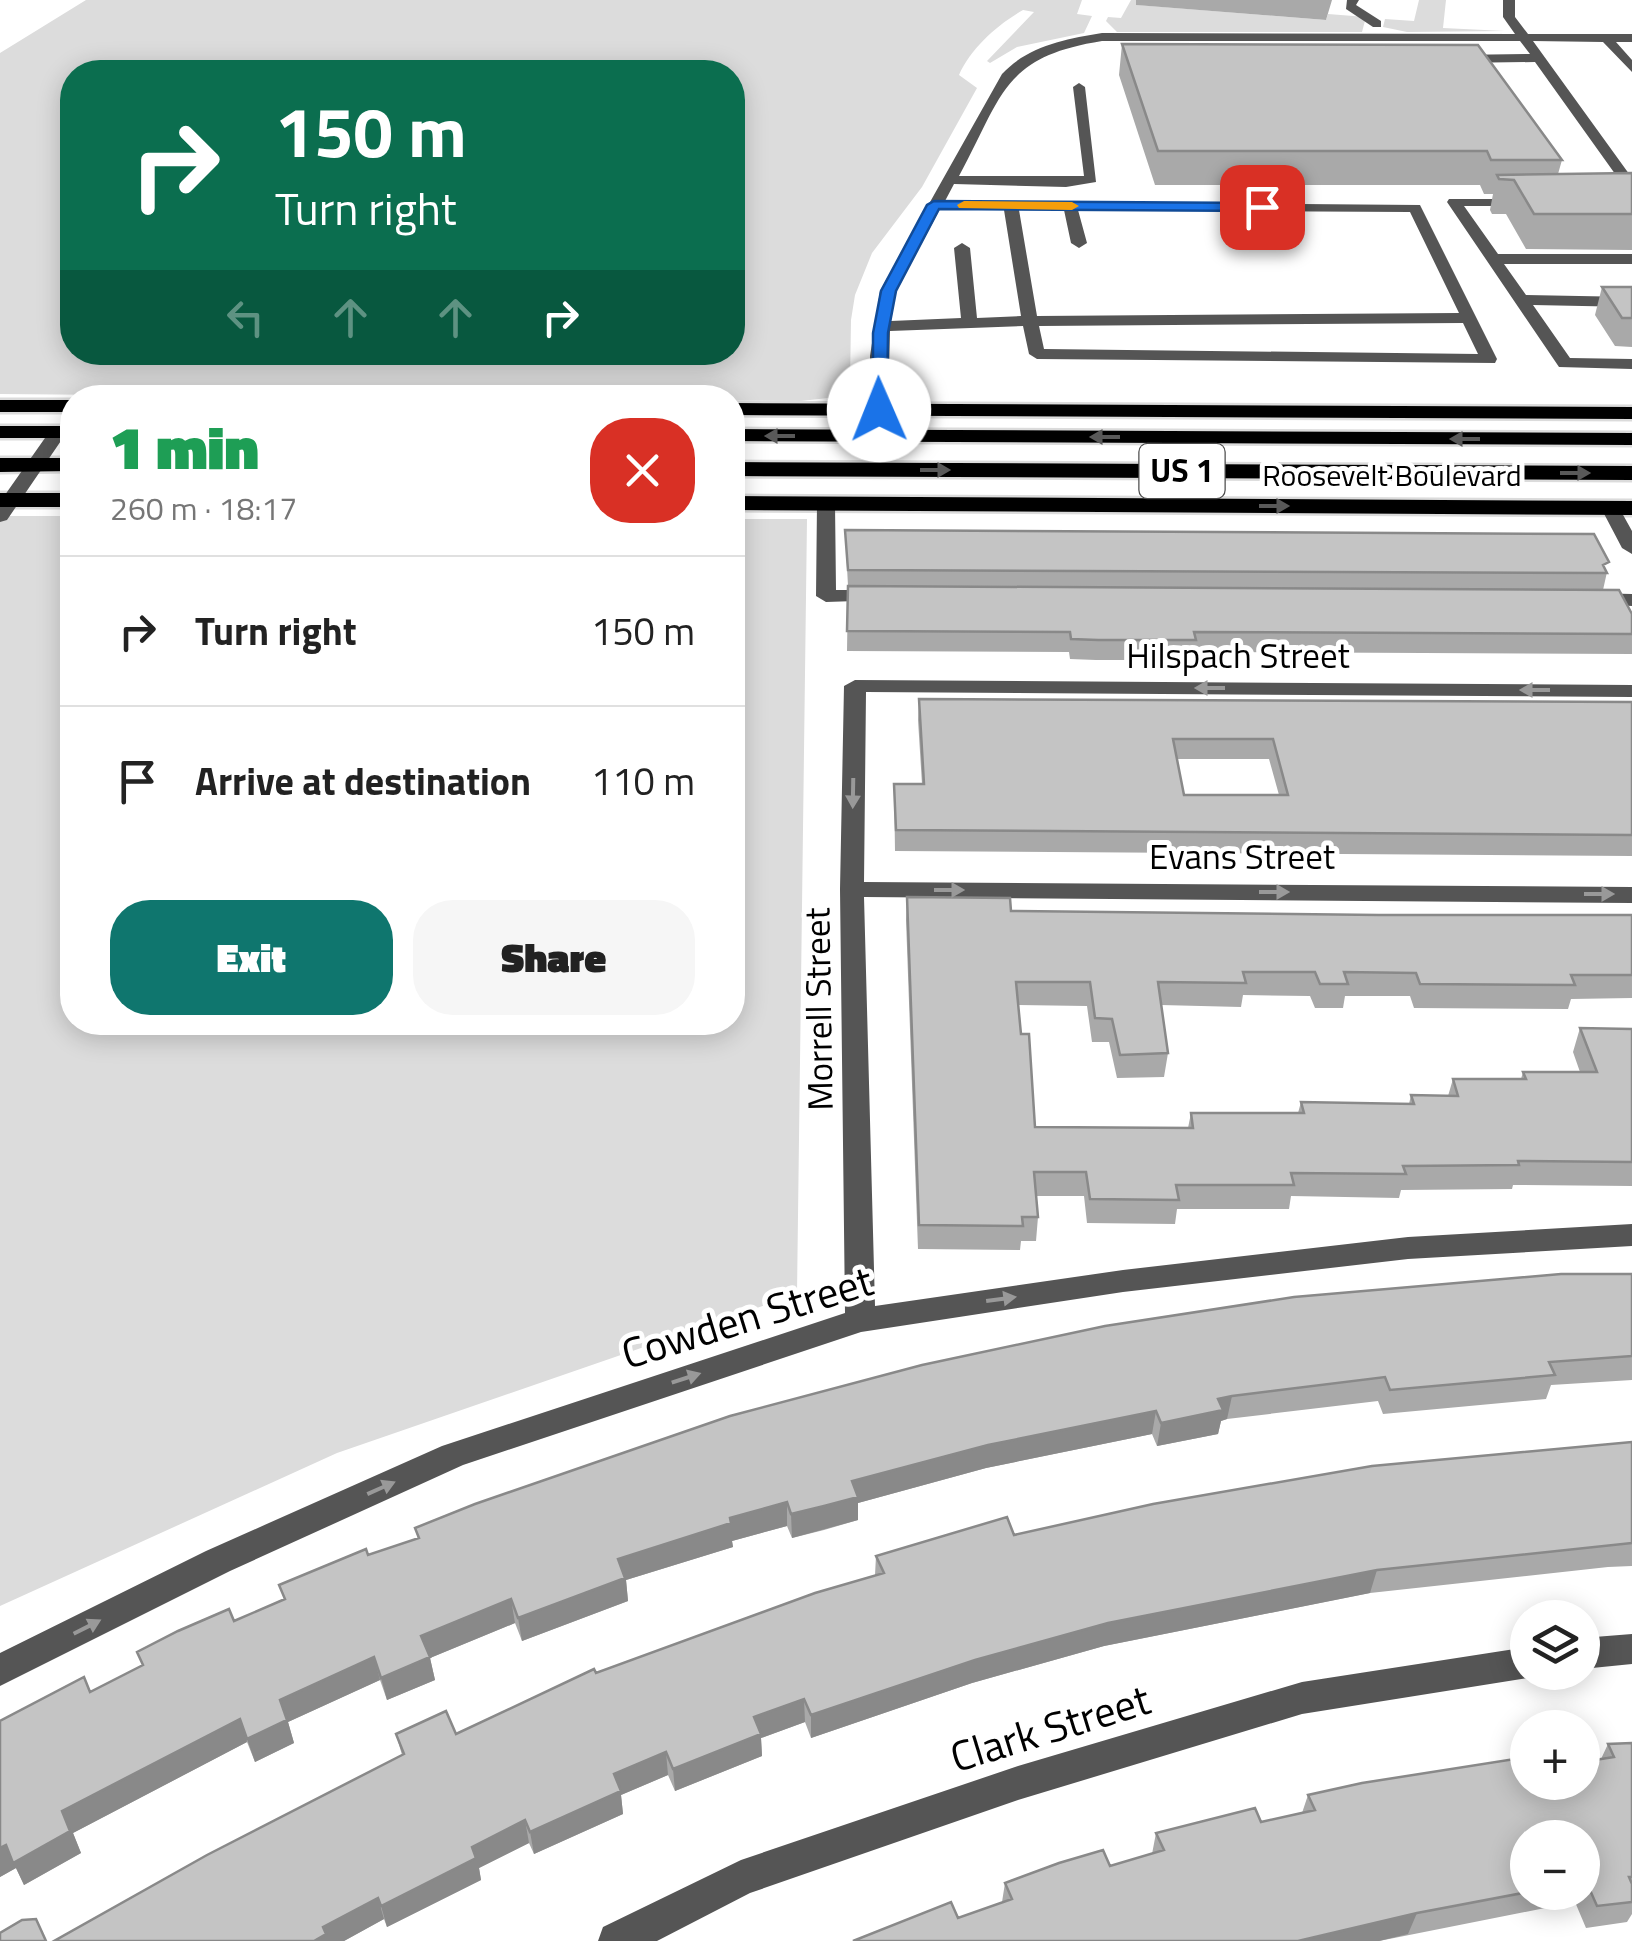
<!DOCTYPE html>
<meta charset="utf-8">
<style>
body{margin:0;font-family:"Titillium Web",sans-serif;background:#f6f6f6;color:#222;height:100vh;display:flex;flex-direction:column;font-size:38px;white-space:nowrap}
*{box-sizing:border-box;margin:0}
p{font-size:32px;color:#767676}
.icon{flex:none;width:55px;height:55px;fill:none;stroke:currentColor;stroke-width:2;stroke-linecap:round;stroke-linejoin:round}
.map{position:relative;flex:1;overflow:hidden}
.drawer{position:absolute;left:60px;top:385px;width:685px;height:650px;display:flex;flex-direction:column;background:#fff;border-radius:40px;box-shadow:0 5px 25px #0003}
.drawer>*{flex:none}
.top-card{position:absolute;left:60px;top:60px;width:685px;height:305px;border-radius:40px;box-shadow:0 5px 25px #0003;background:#0b6e4f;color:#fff;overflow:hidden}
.controls{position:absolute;left:1510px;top:1600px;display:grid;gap:20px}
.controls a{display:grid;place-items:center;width:90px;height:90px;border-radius:50%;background:#fff;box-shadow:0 5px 25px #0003;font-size:50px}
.pin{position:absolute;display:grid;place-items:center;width:85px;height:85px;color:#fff;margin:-42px;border-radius:20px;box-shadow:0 5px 15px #0006}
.me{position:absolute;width:110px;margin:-55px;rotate:359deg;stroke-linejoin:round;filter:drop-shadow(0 0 8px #0008)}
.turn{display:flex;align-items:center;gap:35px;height:210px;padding:0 50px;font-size:45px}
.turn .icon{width:130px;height:130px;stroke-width:2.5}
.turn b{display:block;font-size:70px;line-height:85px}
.lanes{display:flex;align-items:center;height:95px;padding:0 50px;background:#0003;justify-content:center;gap:50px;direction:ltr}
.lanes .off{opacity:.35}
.round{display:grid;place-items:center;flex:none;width:105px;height:105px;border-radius:40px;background:#f6f6f6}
.summary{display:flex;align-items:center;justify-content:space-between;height:170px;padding:0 50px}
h1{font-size:60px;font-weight:800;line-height:75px;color:#1e9e55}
.action{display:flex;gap:20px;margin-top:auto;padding:20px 50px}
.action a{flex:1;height:115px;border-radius:40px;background:#0f766e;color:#fff;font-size:40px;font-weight:800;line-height:115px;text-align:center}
.action a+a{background:#f6f6f6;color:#222}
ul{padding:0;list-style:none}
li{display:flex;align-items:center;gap:30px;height:150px;padding:0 50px;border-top:2px solid #e0e0e0}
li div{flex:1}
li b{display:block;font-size:38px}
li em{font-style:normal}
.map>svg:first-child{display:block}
.green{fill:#dcdcdc;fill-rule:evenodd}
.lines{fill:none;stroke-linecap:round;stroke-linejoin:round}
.highway-casing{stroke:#dbdbdb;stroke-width:5}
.minor{fill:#555;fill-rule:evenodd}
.highway{fill:#000;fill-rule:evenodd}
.wall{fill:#a9a9a9;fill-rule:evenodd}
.shaded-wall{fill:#898989}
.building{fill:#c4c4c4;stroke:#898989;stroke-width:2.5;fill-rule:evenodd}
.oneway{fill:#595959}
.oneway2{fill:#999}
.route{fill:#1a73e8;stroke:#114b97;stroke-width:2.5}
.slow{fill:#f59e0b}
.labels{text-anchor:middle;stroke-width:10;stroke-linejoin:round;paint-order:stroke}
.far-street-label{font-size:30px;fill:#000;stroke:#fff}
.shield{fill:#fff;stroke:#4c4c4c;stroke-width:2.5}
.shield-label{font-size:32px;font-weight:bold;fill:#000}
.street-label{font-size:35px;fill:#000;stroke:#fff}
.near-street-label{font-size:42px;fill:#000;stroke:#fff}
</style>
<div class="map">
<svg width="1632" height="1941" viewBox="0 0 1632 1941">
<rect width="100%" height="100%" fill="#fff"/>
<path class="green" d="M86,0H1082L1077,14L1092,16L1084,33L1017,47L990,63L987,61L1034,12L1023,10C997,25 971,48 959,75L977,88L922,187L872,253L855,295L851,320L850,385L842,386L840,389L845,392L828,398L801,401L0,394V53ZM72,72H732V352H72Z
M1131,0H1138L1137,5L1326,20L1328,14L1366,17L1362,32H1117L1106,21L1108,17L1121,18Z
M1419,0H1446L1443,28L1505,31L1407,32L1383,27L1385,19L1414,21Z
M0,516H72V1022H732L733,519H807L797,1294L337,1453L0,1606Z"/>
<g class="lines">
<defs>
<path id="highway" d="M0,400H72V412H0Z
M732,403L1632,407V419L732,415Z
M0,426H72V438H0Z
M732,429L1632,433V445L732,441Z
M0,458H72V471L0,472Z
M732,462L1632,466V480L732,476Z
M0,493H72V507H0Z
M732,496L1632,501V515L732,510Z"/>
</defs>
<use href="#highway" class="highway-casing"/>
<path class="minor" d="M1347,0H1359L1356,5L1381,21V27H1373L1346,9Z
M1503,0H1515V17L1528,34H1632V42H1616L1632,60V72L1603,42L1533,41L1632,178V185H1623L1535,62L1455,63L1449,59L1455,55L1530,54L1520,41H1102C1002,57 1003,95 959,176H1084L1073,87L1079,83L1085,87L1096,182L1066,187L954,184L945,201L1420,205L1497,359L1495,363L1037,359L1029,354L1023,326L890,331L888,410L879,415L870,410V356L880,291L1002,74C1028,46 1065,39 1102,33L1515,34L1503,17ZM940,209L1004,210L1021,316L977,318L970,248L962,243L954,248L961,318L891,321L896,291ZM1019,210H1064L1071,243L1079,248L1087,243L1078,210L1410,212L1459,313L1037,316ZM1463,323L1478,354L1044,349L1039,326Z
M1449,199H1527V205L1522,206H1464L1498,254H1632V264H1504L1526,295L1632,297V307L1533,305L1570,358L1632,359V369L1559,367L1447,202Z
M58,427L67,432L7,520L0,522V502L52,428Z
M826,498L835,504L836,590H879L889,596L886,600L826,602L816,596L817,504Z
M1610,502L1617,504L1632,531V554L1622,548L1601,508Z
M1589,593L1632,594V606L1582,603V595Z
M855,680L1632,685V697L866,692L864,882L1632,887V903L864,897L875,1306L1123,1270L1408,1237L1632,1224V1246L1408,1259L1123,1292L861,1332L463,1465L230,1571L0,1686V1653L206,1551L442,1446L845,1313L840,889L844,686Z
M1632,1634V1664L1582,1669V1638Z
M1528,1647V1672H1540L1528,1678L1302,1714L1018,1800L750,1893L657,1941H598L603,1927L741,1860L1018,1766L1302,1682Z"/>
<use href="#highway" class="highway"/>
</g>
<path class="wall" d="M1136,0H1332L1326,20L1136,5Z
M1122,44L1562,160L1558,174L1632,173V250L1526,249L1506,214H1492L1490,210L1493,194H1484L1480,185H1155L1119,75Z
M1602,287H1632V347L1615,346L1595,315Z
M845,530L1607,572L1603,590L1632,614V654L1195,652L1193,660H1096L1070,659L1069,652L847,651L848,586Z
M919,699L1632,702V856L895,851L894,784H922L918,720ZM1177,759H1269L1279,795H1184Z
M907,897L1011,911L1379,915H1632V998L1571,999L1568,1009L1414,1008L1410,996H1345L1343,1008H1315L1310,996L1243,995L1241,1007L1161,1005L1168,1053L1164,1077L1117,1078L1109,1042H1092L1087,1006L1018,1005L1021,1034L1035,1127L1188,1128L1191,1113H1298L1301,1102L1409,1104L1411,1095L1448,1096L1453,1079H1521L1523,1072H1580L1573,1052L1580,1028L1632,1029V1186L1513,1185L1512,1189L1401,1190L1399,1198L1291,1196L1289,1209H1177L1175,1224L1087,1223L1084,1196H1036L1038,1217L1036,1241H1021L1020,1250L918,1249L906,920Z
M1632,1274V1380L1551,1385L1546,1399L1383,1414L1378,1401L1227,1419L1221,1421L1218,1434L1157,1446L1152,1434L986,1468L858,1503V1520L824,1530L792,1538L787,1526L732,1541L733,1547L626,1580L628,1601L522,1641L515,1623L430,1658L435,1680L387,1700L380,1680L288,1722L294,1743L255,1762L247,1742L73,1833L81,1853L24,1885L16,1868L0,1877V1721L90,1692L142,1665L137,1652L234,1621L284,1599L279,1585L418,1539L415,1528Z
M1632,1442V1566L1608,1567L1370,1593L1104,1646L972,1683L811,1738L805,1722L761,1738L762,1756L675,1791L668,1775L621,1795L623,1814L534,1854L529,1843L479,1868L481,1880L387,1927L384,1919L344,1941H54L402,1755L396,1734H456L596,1673L875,1575L876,1556Z
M1632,1743V1914L1627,1922L1586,1928L1575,1902L1379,1941H853L958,1918L1002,1902L1005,1883L1110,1866L1152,1854L1156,1833L1261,1822L1302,1813L1308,1795L1528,1782L1601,1759L1608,1744ZM1528,1838H1582V1892H1528Z"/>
<path class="shaded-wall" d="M1232,1396L1227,1419L1221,1421L1218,1434L1157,1446L1161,1423L1218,1399Z
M1156,1411L1152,1434L986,1468L858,1503V1520L792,1538L791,1514L852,1481L988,1445Z
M787,1502V1526L732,1541L733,1547L626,1580L628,1601L522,1641L518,1618L618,1559L730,1518Z
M1377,1570L1370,1593L1104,1646L972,1683L811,1738V1715L975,1660L1108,1623Z
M511,1599L515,1623L430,1658L435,1680L387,1700L381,1678L421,1636Z
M374,1657L380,1680L288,1722L294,1743L255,1762L247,1739L280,1700Z
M804,1699L805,1722L761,1738L762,1756L675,1791L673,1769L754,1717Z
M240,1719L247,1742L73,1833L81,1853L24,1885L16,1868L0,1877V1848L62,1811Z
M666,1752L668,1775L621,1795L623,1814L534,1854L530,1832L614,1774Z
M525,1820L529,1843L479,1868L481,1880L387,1927L381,1906L472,1847Z
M378,1898L384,1919L344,1941H314L323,1927Z
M1417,1913L1408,1934L1379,1941H1298Z"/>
<path class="building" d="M1122,44L1478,45L1562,160H1491L1487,151H1158Z
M1632,173V214H1534L1514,180L1499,179L1497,175Z
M1602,287H1632V318H1622Z
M845,530L1594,534L1609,562L1603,565L1607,573L848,570Z
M848,586L1619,590L1632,614V634L1194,632L1196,640H1098L1071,639L1070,632L847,631Z
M919,699L1632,702V835L896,830L894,784H924ZM1173,739H1273L1288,795H1184Z
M907,897L1010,898L1011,911L1379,915H1632V975H1571L1575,985L1420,984L1416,973L1344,972L1348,984H1320L1315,972H1243L1246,983L1158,982L1168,1053L1120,1055L1112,1019L1095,1018L1090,982H1016L1021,1034H1029L1035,1127L1193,1128L1191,1113H1304L1301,1102L1414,1104L1411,1095L1458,1096L1453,1079H1526L1523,1072H1597L1580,1028L1632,1029V1162L1518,1161L1519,1165L1403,1166L1406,1174L1291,1173L1294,1185H1176L1179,1200L1090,1199L1086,1172H1034L1038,1217H1022L1023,1226L919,1225Z
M1561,1274H1632V1356L1549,1362L1555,1375L1390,1390L1385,1377L1232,1396L1218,1399L1223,1410L1161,1423L1156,1411L988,1445L852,1481L858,1497L824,1506L791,1514L787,1502L730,1518L731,1523L618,1559L625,1578L518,1618L511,1599L421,1636L430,1657L381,1678L374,1657L280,1700L287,1720L247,1739L240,1719L62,1811L70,1831L13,1863L6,1845L0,1848V1721L84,1677L90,1692L143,1665L137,1652L178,1631L229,1609L234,1621L285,1599L279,1585L366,1549L368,1555L419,1538L415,1528L475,1504L730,1416L922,1365L1105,1326L1294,1297Z
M1632,1442V1543L1377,1570L1108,1623L975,1660L811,1715L804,1699L754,1717L761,1734L673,1769L666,1752L614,1774L621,1791L530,1832L525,1820L472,1847L476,1858L381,1906L378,1898L323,1927L326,1934L314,1941H54L207,1855L404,1754L396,1734L446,1711L456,1734L594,1669L596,1673L815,1593L884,1573L876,1556L1007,1517L1014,1535L1153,1504L1372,1466Z
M1632,1743V1877H1629L1632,1884V1902L1597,1906L1586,1881H1582V1838H1528V1892L1417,1913L1298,1941H853L951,1902L958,1918L1012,1899L1005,1883L1059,1863L1103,1850L1110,1866L1164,1850L1156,1833L1255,1808L1261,1822L1315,1810L1308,1795L1362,1783L1528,1757V1782H1582V1762L1614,1757L1608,1744Z
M36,1919L46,1941H0V1933L22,1920Z"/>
<defs><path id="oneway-solid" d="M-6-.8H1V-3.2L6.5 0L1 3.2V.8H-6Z" transform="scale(2.5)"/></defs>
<g class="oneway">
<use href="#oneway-solid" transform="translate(780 436) rotate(-180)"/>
<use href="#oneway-solid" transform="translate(1105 437) rotate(-180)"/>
<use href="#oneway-solid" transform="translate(1465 439) rotate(-180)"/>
<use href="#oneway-solid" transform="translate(935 470)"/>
<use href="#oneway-solid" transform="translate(1575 473)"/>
<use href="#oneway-solid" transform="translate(1274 506)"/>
</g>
<g class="oneway2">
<use href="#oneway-solid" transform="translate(1210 688) rotate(-180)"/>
<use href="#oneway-solid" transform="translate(1535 690) rotate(-180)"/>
<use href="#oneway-solid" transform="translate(853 793) rotate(91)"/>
<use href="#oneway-solid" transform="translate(949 890)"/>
<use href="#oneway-solid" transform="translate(1274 892)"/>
<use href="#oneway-solid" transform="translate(1599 894)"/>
<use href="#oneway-solid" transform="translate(1001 1299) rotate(-8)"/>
<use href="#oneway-solid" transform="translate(686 1378) rotate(-18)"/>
<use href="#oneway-solid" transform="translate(381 1488) rotate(-24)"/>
<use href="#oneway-solid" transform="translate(87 1627) rotate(-27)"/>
</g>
<path class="route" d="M934,201L1262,203L1268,207L1262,211L939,209L896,291L888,333L887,410L873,413V333L881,291L927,205Z"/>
<path class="slow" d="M964,201L1072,202L1079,206L1072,210L959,208L957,205Z"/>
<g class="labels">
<g class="far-street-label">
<text x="1392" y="486">Roosevelt Boulevard</text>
</g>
<rect class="shield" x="1139.5" y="444" width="85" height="54" rx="8"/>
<g class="shield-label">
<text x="1182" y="482">US 1</text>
</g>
<g class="street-label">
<text x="1238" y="668">Hilspach Street</text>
<text x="1242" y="869">Evans Street</text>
<text transform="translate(819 1009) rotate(-91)" y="12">Morrell Street</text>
</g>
<g class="near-street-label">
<text transform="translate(747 1317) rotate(-17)" y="15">Cowden Street</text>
<text transform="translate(1050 1728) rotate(-17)" y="15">Clark Street</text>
</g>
</g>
</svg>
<div class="controls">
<a><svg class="icon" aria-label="layers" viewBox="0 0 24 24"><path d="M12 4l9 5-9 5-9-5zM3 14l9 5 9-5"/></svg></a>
<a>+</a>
<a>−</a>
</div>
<div class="pin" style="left:1262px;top:207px;background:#d93025"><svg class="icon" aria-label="arrive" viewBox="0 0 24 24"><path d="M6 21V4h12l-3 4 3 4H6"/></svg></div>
<svg class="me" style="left:879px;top:410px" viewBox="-20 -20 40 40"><circle r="19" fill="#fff"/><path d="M0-13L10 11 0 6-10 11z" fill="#1a73e8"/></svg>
<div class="top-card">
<div class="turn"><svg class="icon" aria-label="right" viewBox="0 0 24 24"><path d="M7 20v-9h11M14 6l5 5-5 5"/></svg><div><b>150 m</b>Turn right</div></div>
<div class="lanes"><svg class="icon off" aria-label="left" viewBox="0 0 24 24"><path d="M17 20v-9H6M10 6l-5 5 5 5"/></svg><svg class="icon off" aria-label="ahead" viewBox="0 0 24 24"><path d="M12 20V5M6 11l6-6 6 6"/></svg><svg class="icon off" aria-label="ahead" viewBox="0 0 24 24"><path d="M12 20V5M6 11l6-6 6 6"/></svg><svg class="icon" aria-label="right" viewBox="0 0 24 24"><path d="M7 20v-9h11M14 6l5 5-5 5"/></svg></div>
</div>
<section class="drawer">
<div class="summary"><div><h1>1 min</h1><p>260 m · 18:17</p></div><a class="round" style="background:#d93025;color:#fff"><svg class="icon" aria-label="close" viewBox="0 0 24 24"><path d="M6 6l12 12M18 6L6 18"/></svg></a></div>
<ul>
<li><svg class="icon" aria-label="right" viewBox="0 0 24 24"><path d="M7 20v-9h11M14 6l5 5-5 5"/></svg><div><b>Turn right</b></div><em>150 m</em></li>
<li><svg class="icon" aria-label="arrive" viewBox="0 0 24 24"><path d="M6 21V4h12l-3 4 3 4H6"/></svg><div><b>Arrive at destination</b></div><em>110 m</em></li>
</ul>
<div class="action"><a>Exit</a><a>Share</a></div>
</section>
</div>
